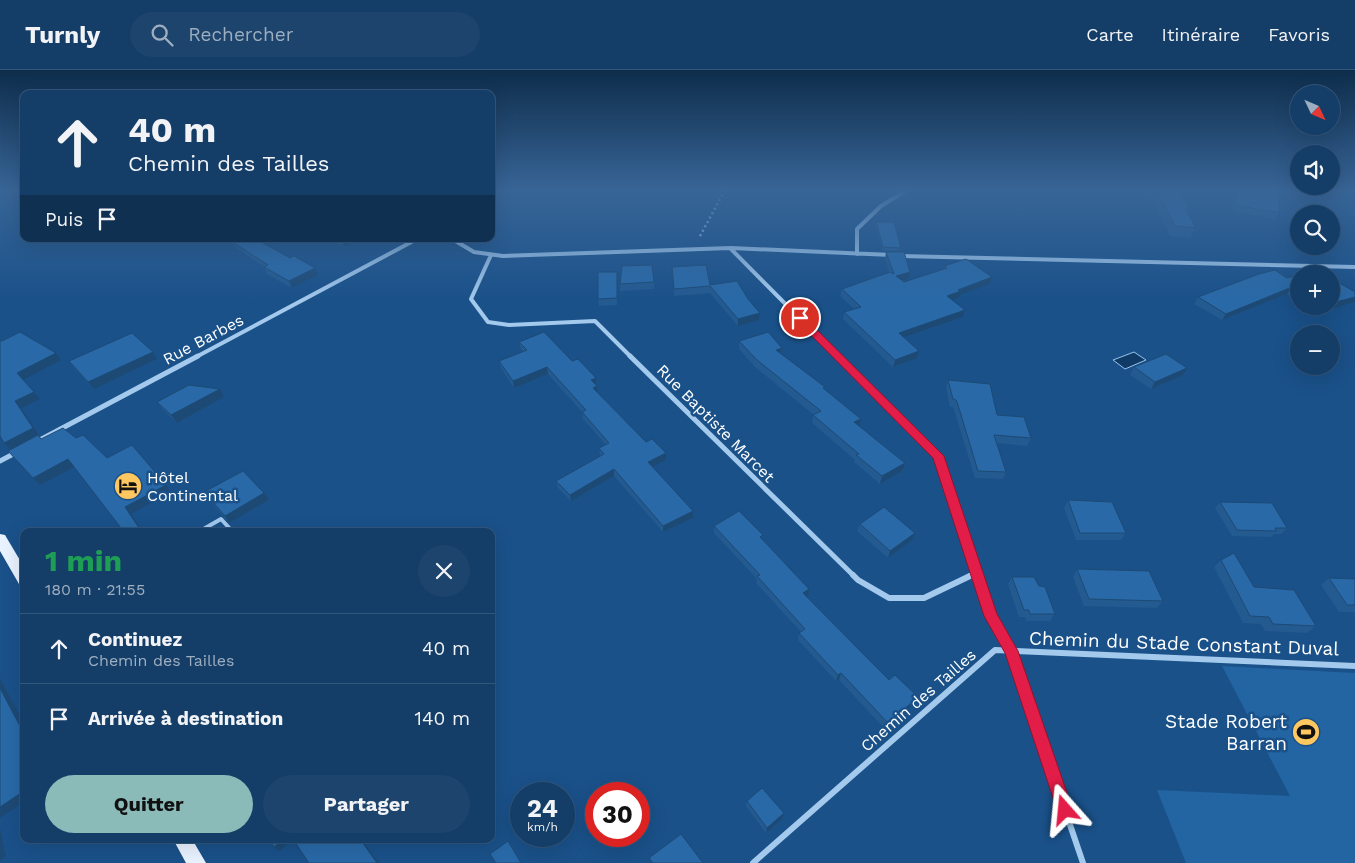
<!DOCTYPE html>
<html lang="fr">
<meta charset="utf-8">
<style>
body{margin:0;font-family:"Work Sans",sans-serif;background:#1d446d;color:#f1f3f6;height:100vh;display:flex;flex-direction:column;font-size:19px;white-space:nowrap}
*{box-sizing:border-box;margin:0}
p{font-size:16px;color:#9daec0}
.icon{flex:none;width:28px;height:28px;fill:none;stroke:currentColor;stroke-width:2;stroke-linecap:round;stroke-linejoin:round}
.map{position:relative;flex:1;overflow:hidden}
.details{position:absolute;left:20px;top:458px;width:475px;height:315px;display:flex;flex-direction:column;background:#143d67;border-radius:10px;box-shadow:0 5px 20px #0002,0 0 0 1px #33567b}
.details>*{flex:none}
.top-card{position:absolute;left:20px;top:20px;width:475px;height:152px;border-radius:10px;box-shadow:0 5px 20px #0002,0 0 0 1px #33567b;background:#143d67;color:#f1f3f6;overflow:hidden}
.needle{width:32px;rotate:134deg}
.tools{position:absolute;left:1290px;top:15px;display:grid;gap:10px}
.tools a{display:grid;place-items:center;width:50px;height:50px;border-radius:50%;background:#143d67;box-shadow:0 5px 20px #0002,0 0 0 1px #33567b;font-size:25px}
.speed{position:absolute;left:510px;top:712px;display:flex;gap:10px;font-size:25px;font-weight:700;text-align:center}
.speed>*{display:grid;place-content:center;width:65px;height:65px;border-radius:50%;background:#143d67;box-shadow:0 5px 20px #0002,0 0 0 1px #33567b;line-height:1}
.speed small{font-size:12px;font-weight:400}
.speed .limit{border:8px solid #d22;background:#fff;color:#111}
.pin{position:absolute;display:grid;place-items:center;width:42px;height:42px;color:#fff;margin:-21px;border:2px solid #fff;border-radius:50%;box-shadow:0 1px 5px #0007}
.me{position:absolute;width:55px;margin:-28px;rotate:342deg;stroke-linejoin:round;filter:drop-shadow(0 0 4px #0008)}
.turn{display:flex;align-items:center;gap:18px;height:105px;padding:0 25px;font-size:22px}
.turn .icon{width:65px;height:65px;stroke-width:2.5}
.turn b{display:block;font-size:35px;line-height:42px}
.then{display:flex;align-items:center;height:48px;padding:0 25px;background:#0003;gap:10px;font-size:19px}
.round{display:grid;place-items:center;flex:none;width:52px;height:52px;border-radius:26px;background:#1d446d}
.head{display:flex;align-items:center;justify-content:space-between;height:85px;padding:0 25px}
h1{font-size:30px;font-weight:700;line-height:38px;color:#1e9e55}
.button{display:flex;gap:10px;margin-top:auto;padding:10px 25px}
.button a{flex:1;height:58px;border-radius:30px;background:#8bbbb9;color:#111;font-size:20px;font-weight:700;line-height:58px;text-align:center}
.button a+a{background:#1d446d;color:#f1f3f6}
ul{padding:0;list-style:none}
li{display:flex;align-items:center;gap:15px;height:70px;padding:0 25px;border-top:1px solid #33567b}
li div{flex:1}
li b{display:block;font-size:19px}
li em{font-style:normal}
header{display:flex;align-items:center;gap:30px;box-sizing:border-box;height:70px;padding:0 25px;background:#143d67;border-bottom:1px solid #33567b}
header strong{font-size:24px}
nav{display:flex;gap:28px;margin-inline-start:auto;font-size:18px}
.search{width:350px;height:45px;background:#1d446d;display:flex;align-items:center;gap:12px;box-sizing:border-box;padding:0 18px;border-radius:28px;color:#9daec0;font-size:19px}
.map>svg:first-child{display:block}
.green{fill:#2364a2}
.water{fill:#113b67;stroke:#96c5ef}
.lines{fill:none;stroke-linecap:round;stroke-linejoin:round}
.path{stroke:#a3c9ed;stroke-width:2.5;stroke-dasharray:2 3;stroke-linecap:butt}
.service{stroke:#a3c9ed;stroke-width:4}
.minor-far2{stroke:#a3c9ed;stroke-width:4}
.minor-far1{stroke:#a3c9ed;stroke-width:5}
.minor{stroke:#a3c9ed;stroke-width:6}
.primary{fill:#e9f3ff;fill-rule:evenodd}
.wall{fill:#235a90}
.shaded-wall{fill:#1d4a75}
.building{fill:#2969a7;stroke:#1d4a75}
.route{fill:#e11d48;stroke:#92132f}
.labels{text-anchor:middle;stroke-width:5;stroke-linejoin:round;paint-order:stroke}
.street-label{font-size:16px;fill:#fff;stroke:#1a5189}
.poi-label{font-size:16px;fill:#fff;stroke:#1a5189;text-anchor:start}
.near-street-label{font-size:19px;fill:#fff;stroke:#1a5189}
.near-poi-label{font-size:19px;fill:#fff;stroke:#1a5189;text-anchor:end}
</style>
<header>
<strong>Turnly</strong>
<div class="search"><svg class="icon" aria-label="search" viewBox="0 0 24 24"><circle cx="10" cy="10" r="6"/><path d="M15 15l6 6"/></svg>Rechercher</div>
<nav><a>Carte</a><a>Itinéraire</a><a>Favoris</a></nav>
</header>
<div class="map">
<svg width="1355" height="793" viewBox="0 0 1355 793">
<rect width="100%" height="100%" fill="#1a5189"/>
<path class="green" d="M1222,596L1355,603V793H1186L1157,720L1290,726Z"/>
<path class="water" d="M1134,282L1146,290L1125,299L1113,290Z"/>
<g class="lines">
<path class="path" d="M700,166L725,120"/>
<path class="service" d="M200,461L221,449L232,461"/>
<path class="minor-far2" d="M452,169L474,182L503,186L730,178L838,287
M731,178L892,185
M857,184V159L881,136L907,120
M491,185L471,229L488,252L509,255L595,251L631,287
M901,186L1355,197
M196,287L417,169"/>
<path class="minor-far1" d="M630,286L854,506
M837,286L938,387L978,506
M36,372L198,286
M0,391L17,382
M969,506L977,502"/>
<path class="minor" d="M853,505L858,510L889,528H924L972,505
M977,505L991,546L1011,581L1083,793
M753,793L995,580L1355,596"/>
<path class="primary" d="M0,464L5,465L24,497V516L19,514L0,481Z
M173,769H192L206,793H186Z"/>
</g>
<path class="wall" d="M1144,120H1179L1190,139L1188,143L1196,158L1190,168L1170,166L1152,129H1148Z
M1233,120H1260L1279,143L1275,150L1233,141Z
M876,152L901,178L900,181H883L875,156Z
M328,169H362L344,177Z
M231,171L290,188L318,205L292,218L267,204L264,197L235,177Z
M886,182L910,202L908,209L902,211L904,212L943,199L944,196L992,207L990,214L960,225L959,228L953,230L963,247L904,268L919,281L917,288L893,297L843,249L844,242L854,239L840,226L842,219L889,202L885,188Z
M672,197L710,215L760,243L759,250L738,256L710,223L674,226Z
M1299,205V231L1287,224L1222,250L1194,234L1198,227Z
M1331,208L1355,222V232L1331,239L1326,236H1331Z
M617,209V235L599,236L598,229Z
M654,212V219L620,221V214Z
M739,271L782,278V284L861,349L859,356L902,401L880,414L854,392L855,390L812,353L813,345H814L756,298L739,279Z
M519,272L572,291L596,308V315L597,316L598,324L646,372L666,390L653,397L693,441V448L663,462L614,406L571,431L558,418L556,411L600,386V385L599,378L606,375L583,349L582,342L548,304L514,318L501,298L499,291L523,282L521,279Z
M157,289L94,319L74,298L69,291Z
M1134,297L1183,305L1151,319L1130,305Z
M948,310L1031,368L1027,376L997,373L1006,402L1003,409L975,408L955,343L953,337H950L946,317Z
M224,327L177,353L163,340L157,332Z
M204,422L269,430L229,453L209,429Z
M1068,430L1126,463L1121,470H1076L1064,438Z
M1220,432L1287,458L1281,464H1274L1271,467L1232,466L1215,438Z
M860,454L915,463L912,470L888,488L857,461Z
M714,456L763,470L809,519L808,526L806,527L889,610L918,627L915,633L885,659L839,610L836,611L798,570L799,563L801,562L756,513L757,509L714,463Z
M1221,490L1254,517L1316,556L1307,563L1265,561L1261,554L1243,553L1214,497Z
M1077,499L1163,531L1157,538L1084,536L1073,507Z
M1012,507L1039,516L1055,544L1050,551H1026L1025,547H1019L1008,514Z
M1329,508L1355,509V542H1339L1321,515Z
M747,731L782,749L766,763L746,736Z"/>
<path class="shaded-wall" d="M348,169H362L344,177L342,171Z
M315,198L318,205L292,218L289,211Z
M910,202L908,209L894,213L896,206Z
M992,207L990,214L960,225L959,228L945,233L947,226L958,220Z
M1292,217L1287,224L1222,250L1226,244Z
M1355,227V232L1331,239L1336,232Z
M965,240L963,247L897,270L899,263Z
M760,243L759,250L738,256V249Z
M782,278L781,286L776,280Z
M919,281L917,288L893,297L895,290Z
M153,282L157,289L94,319L88,312Z
M56,283L61,290L23,310L17,303Z
M547,297L548,304L514,318L513,311Z
M1187,298L1183,305L1151,319L1155,312Z
M596,308V315L592,317L591,310Z
M597,316L598,324L593,318Z
M220,319L224,327L177,353L171,345Z
M34,322L40,329L21,338L39,365L38,366L44,372L11,380L4,373L15,331Z
M861,349L859,356L854,352Z
M666,383V390L649,399L648,392Z
M68,389L74,397L40,415L33,408Z
M905,393L902,401L880,414L882,406Z
M614,399V406L571,431L570,425Z
M166,415L171,422L131,444L142,461H141L125,437Z
M264,423L269,430L229,453L225,446Z
M693,441V448L663,462V456Z
M915,463L912,470L888,488L890,481Z
M809,519L808,526L801,530L803,523Z
M841,603L839,610L836,611L838,605Z
M0,608L24,654V663L23,662L0,618Z
M918,627L915,633L885,659L888,653Z
M24,721V732L0,748V737Z
M784,743L782,749L766,763L767,758Z
M0,758L6,787L0,790Z
M284,769H294L279,781L274,777Z
M360,769H361L379,793H377Z"/>
<path class="building" d="M1157,120H1179L1190,139H1185L1196,158L1175,156Z
M1237,120H1260L1278,124L1279,143L1236,135Z
M876,152H894L901,178L883,177Z
M233,169H256L290,188L294,186L315,198L289,211L264,197L268,195L231,171Z
M337,169H348L342,171Z
M886,182H904L910,202L896,206L904,212L947,198L944,196L966,189L992,207L958,220L961,221L947,226L965,240L899,263L919,281L895,290L844,242L861,237L842,219L890,202L894,204Z
M652,195L654,212L620,214L622,196Z
M706,195L710,215L737,211L748,229L760,243L738,249L710,216L674,219L672,197Z
M1275,200L1287,208L1299,205V221L1292,217L1226,244L1198,227L1259,204Z
M1317,200L1324,204H1302Z
M598,202H617V228L598,229Z
M1331,208L1355,222V227L1336,232L1331,229Z
M20,262L56,283L17,303L34,322L15,331L33,358L4,373L0,366V270L2,271Z
M544,262L572,291L578,289L596,308L591,310L597,316L593,318L646,372L652,369L666,383L648,392L693,441L663,456L614,399L570,425L556,411L604,384L599,378L609,373L582,342L586,340L547,297L513,311L499,291L527,280L519,272Z
M768,262L782,278L776,280L825,317L823,318L861,349L854,352L905,393L882,406L856,385L859,384L813,345L821,341L757,290L739,271Z
M132,263L153,282L88,312L69,291Z
M1166,284L1187,298L1155,312L1134,297Z
M948,310L990,314L997,345L1024,347L1031,368L994,365L1006,402L978,401L958,335L956,330L953,329Z
M189,315L220,319L171,345L157,332Z
M63,358L76,368L83,365L107,388L132,375L166,415L125,437L141,461H115L121,458L68,389L33,408L8,381L38,365L41,369Z
M243,401L264,423L225,446L204,422Z
M1068,430L1112,432L1126,463H1080Z
M1220,432L1272,433L1287,458H1275L1276,461L1237,460Z
M884,437L915,463L890,481L860,454Z
M739,441L763,465L760,467L809,519L803,523L889,610L895,605L918,627L888,653L841,603L838,605L799,563L805,559L757,506L760,505L714,456Z
M220,458L222,461H214Z
M1234,483L1254,517L1294,520L1316,556L1273,554L1269,547L1250,546L1221,490Z
M1077,499L1149,501L1163,531L1089,529Z
M1012,507H1034L1039,516L1045,517L1055,544H1030L1029,540H1024Z
M1329,508L1355,509V535H1347Z
M0,618L23,662L24,661V721L0,737Z
M762,718L784,743L767,758L747,731Z
M681,764L703,793H653L649,788Z
M269,769H284L274,777Z
M293,769H360L377,793H309Z
M508,771L521,793H496L490,784Z"/>
<linearGradient id="sky" x2="0" y2="1"><stop stop-color="#0e2d4b"/><stop offset="0.52" stop-color="#386597"/><stop offset="1" stop-color="#386597" stop-opacity="0"/></linearGradient>
<rect width="1355" height="231" fill="url(#sky)"/>
<path class="route" d="M800,245L803,246L944,386L997,544L1018,581L1073,740L1071,746L1065,748L1059,746L1057,740L1005,583L984,546L933,388L796,250V246Z"/>
<defs>
<symbol id="hotel-disc" viewBox="-11 -11 22 22"><circle r="9.5" fill="#ffc75f" stroke="#1a5189"/><path d="M-6-4.5h1.5V1H6V5H4.5V3h-9V5H-6ZM-4 0a1.8 1.8 0 1 1 3.6 0ZM.5 0V-2.5h3Q6-2.5 6 0Z" fill="#111"/></symbol>
<symbol id="stadium-disc" viewBox="-11 -11 22 22"><circle r="9.5" fill="#ffc75f" stroke="#1a5189"/><path d="M0-5a6.5 5 0 1 0 0 10a6.5 5 0 1 0 0-10ZM-3.5-1.8h7v3.6h-7Z" fill="#111"/></symbol>
</defs>
<g fill-rule="evenodd">
<use href="#hotel-disc" x="112" y="400" width="32" height="32"/>
<use href="#stadium-disc" x="1290" y="646" width="32" height="32"/>
</g>
<g class="labels">
<g class="street-label">
<text transform="translate(203 269) rotate(-28)" y="6">Rue Barbes</text>
<text transform="translate(716 353) rotate(45)" y="6">Rue Baptiste Marcet</text>
<text transform="translate(918 630) rotate(-41)" y="6">Chemin des Tailles</text>
</g>
<g class="poi-label">
<text x="147" y="413">Hôtel<tspan x="147" dy="18">Continental</tspan></text>
</g>
<g class="near-street-label">
<text transform="translate(1184 573) rotate(2)" y="7">Chemin du Stade Constant Duval</text>
</g>
<g class="near-poi-label">
<text x="1287" y="658">Stade Robert<tspan x="1287" dy="22">Barran</tspan></text>
</g>
</g>
</svg>
<div class="tools">
<a><svg class="needle" viewBox="-14 -14 28 28"><path d="M0-13l5 13h-10z" fill="#e53935"/><path d="M0 13l5-13h-10z" fill="#9daec0"/></svg></a>
<a><svg class="icon" aria-label="sound" viewBox="0 0 24 24"><path d="M4 9h4l5-4v14l-5-4H4zM17 9q2 3 0 6"/></svg></a>
<a><svg class="icon" aria-label="search" viewBox="0 0 24 24"><circle cx="10" cy="10" r="6"/><path d="M15 15l6 6"/></svg></a>
<a>+</a>
<a>−</a>
</div>
<div class="speed"><div>24<small>km/h</small></div><div class="limit">30</div></div>
<div class="pin" style="left:800px;top:248px;background:#d93025"><svg class="icon" aria-label="arrive" viewBox="0 0 24 24"><path d="M6 21V4h12l-3 4 3 4H6"/></svg></div>
<svg class="me" style="left:1065px;top:740px" viewBox="-20 -20 40 40"><path d="M0-17L14 15 0 8-14 15z" fill="#e11d48" stroke="#fff" stroke-width="4"/></svg>
<div class="top-card">
<div class="turn"><svg class="icon" aria-label="ahead" viewBox="0 0 24 24"><path d="M12 20V5M6 11l6-6 6 6"/></svg><div><b>40 m</b>Chemin des Tailles</div></div>
<div class="then">Puis<svg class="icon" aria-label="arrive" viewBox="0 0 24 24"><path d="M6 21V4h12l-3 4 3 4H6"/></svg></div>
</div>
<section class="details">
<div class="head"><div><h1>1 min</h1><p>180 m · 21:55</p></div><a class="round"><svg class="icon" aria-label="close" viewBox="0 0 24 24"><path d="M6 6l12 12M18 6L6 18"/></svg></a></div>
<ul>
<li><svg class="icon" aria-label="ahead" viewBox="0 0 24 24"><path d="M12 20V5M6 11l6-6 6 6"/></svg><div><b>Continuez</b><p>Chemin des Tailles</p></div><em>40 m</em></li>
<li><svg class="icon" aria-label="arrive" viewBox="0 0 24 24"><path d="M6 21V4h12l-3 4 3 4H6"/></svg><div><b>Arrivée à destination</b></div><em>140 m</em></li>
</ul>
<div class="button"><a>Quitter</a><a>Partager</a></div>
</section>
</div>
